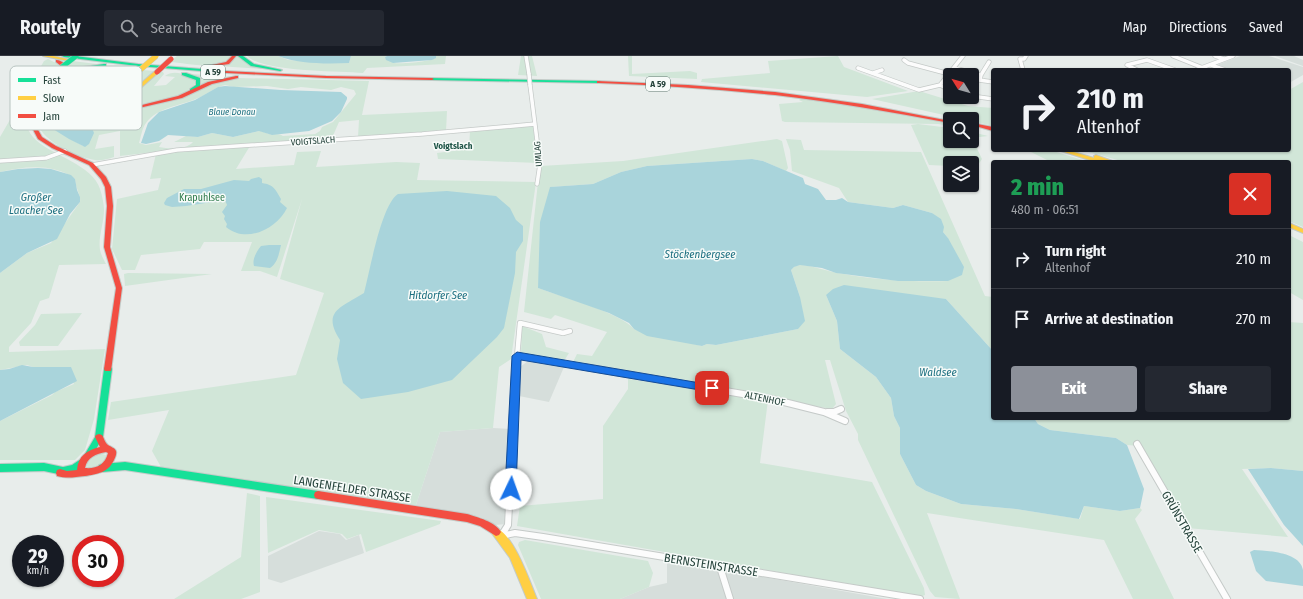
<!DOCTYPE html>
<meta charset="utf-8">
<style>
body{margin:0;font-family:"Fira Sans Condensed",sans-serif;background:#242831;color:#f1f3f6;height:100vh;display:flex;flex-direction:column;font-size:15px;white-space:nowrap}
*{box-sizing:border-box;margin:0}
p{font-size:13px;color:#9ea1a6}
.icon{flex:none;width:22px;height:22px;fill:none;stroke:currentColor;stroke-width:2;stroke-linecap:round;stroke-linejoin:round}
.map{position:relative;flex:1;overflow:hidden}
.sheet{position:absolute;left:991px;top:104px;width:300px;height:260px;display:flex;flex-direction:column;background:#171b24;border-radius:4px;box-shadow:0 1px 3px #0004}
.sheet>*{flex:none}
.banner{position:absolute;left:991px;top:12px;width:300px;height:84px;border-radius:4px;box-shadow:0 1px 3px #0004;background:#171b24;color:#f1f3f6;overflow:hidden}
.needle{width:26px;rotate:307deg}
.buttons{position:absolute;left:943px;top:12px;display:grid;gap:8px}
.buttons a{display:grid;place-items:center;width:36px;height:36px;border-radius:4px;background:#171b24;box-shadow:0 1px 3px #0004;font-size:20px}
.speed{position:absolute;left:12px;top:479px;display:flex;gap:8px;font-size:20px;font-weight:700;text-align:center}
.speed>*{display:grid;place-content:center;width:52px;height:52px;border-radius:50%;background:#171b24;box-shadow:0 1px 3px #0004;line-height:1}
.speed small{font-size:10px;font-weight:400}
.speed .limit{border:6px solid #d22;background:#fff;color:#111}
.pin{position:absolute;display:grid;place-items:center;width:34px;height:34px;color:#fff;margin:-17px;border-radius:8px;box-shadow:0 2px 6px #0006}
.me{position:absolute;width:44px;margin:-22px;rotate:3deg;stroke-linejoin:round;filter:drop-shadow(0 0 3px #0008)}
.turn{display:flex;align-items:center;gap:14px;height:84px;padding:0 20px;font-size:18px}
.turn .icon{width:52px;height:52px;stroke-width:2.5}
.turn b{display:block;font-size:28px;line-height:34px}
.round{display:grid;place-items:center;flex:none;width:42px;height:42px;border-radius:4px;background:#242831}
.headline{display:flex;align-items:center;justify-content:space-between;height:68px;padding:0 20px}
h1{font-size:24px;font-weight:800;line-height:30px;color:#1e9e55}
.primary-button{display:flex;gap:8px;margin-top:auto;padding:8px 20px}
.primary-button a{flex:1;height:46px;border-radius:4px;background:#8c9099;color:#fff;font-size:16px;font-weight:800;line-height:46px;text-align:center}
.primary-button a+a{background:#242831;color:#f1f3f6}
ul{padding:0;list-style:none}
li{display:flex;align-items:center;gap:12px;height:60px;padding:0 20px;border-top:1px solid #363941}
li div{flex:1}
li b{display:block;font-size:15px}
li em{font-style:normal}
header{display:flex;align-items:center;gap:24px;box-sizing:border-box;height:56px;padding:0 20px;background:#171b24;border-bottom:1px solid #363941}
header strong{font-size:19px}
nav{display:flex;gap:22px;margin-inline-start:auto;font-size:14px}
.search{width:280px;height:36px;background:#242831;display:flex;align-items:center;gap:10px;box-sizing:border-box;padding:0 14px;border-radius:4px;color:#9ea1a6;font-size:15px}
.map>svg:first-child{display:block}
.built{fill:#d6dedb}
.green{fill:#d1e6d8;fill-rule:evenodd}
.water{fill:#a9d4db}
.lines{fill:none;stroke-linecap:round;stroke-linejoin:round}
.street-far2-casing{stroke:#c5cac8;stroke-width:5}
.street-far1-casing{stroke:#c5cac8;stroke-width:6}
.street-casing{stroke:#c5cac8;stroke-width:8}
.fast-casing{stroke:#c3cbc8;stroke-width:2}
.slow-casing{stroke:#c3cbc8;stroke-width:2}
.jam-casing{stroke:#c3cbc8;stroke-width:2}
.street-far2{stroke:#fcfcfc;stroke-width:3.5}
.street-far1{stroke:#fcfcfc;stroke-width:4.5}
.street{stroke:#fcfcfc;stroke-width:6}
.fast{fill:#16e098;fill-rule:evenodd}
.slow{fill:#ffcf43;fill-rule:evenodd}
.jam{fill:#f24e42;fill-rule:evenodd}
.street-bridge-casing{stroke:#c5cac8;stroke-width:5;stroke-linecap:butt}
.fast-bridge-casing{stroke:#c3cbc8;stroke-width:6;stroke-linecap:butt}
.slow-bridge-casing{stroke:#c3cbc8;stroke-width:6;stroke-linecap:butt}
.jam-bridge-casing{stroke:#c3cbc8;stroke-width:6;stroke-linecap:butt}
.street-bridge{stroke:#fcfcfc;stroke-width:3.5}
.fast-bridge{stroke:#16e098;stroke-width:5}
.slow-bridge{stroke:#ffcf43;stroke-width:5}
.jam-bridge{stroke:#f24e42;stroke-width:5}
.route{fill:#1a73e8;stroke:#114b97}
.labels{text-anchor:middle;stroke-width:3;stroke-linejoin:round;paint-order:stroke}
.shield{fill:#f7fbf9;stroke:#637a73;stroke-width:1}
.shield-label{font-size:9px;font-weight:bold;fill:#24423a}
.far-water-label{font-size:9px;font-style:italic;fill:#1c6f80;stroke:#f7fbf9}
.far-street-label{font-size:9px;fill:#24423a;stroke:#f7fbf9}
.far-neighbourhood-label{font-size:9px;font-weight:bold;fill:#1f5548;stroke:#f7fbf9}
.park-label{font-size:10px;fill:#2d7a4b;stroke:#f7fbf9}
.street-label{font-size:10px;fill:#24423a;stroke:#f7fbf9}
.water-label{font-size:11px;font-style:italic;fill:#1c6f80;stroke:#f7fbf9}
.near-street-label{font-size:12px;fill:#24423a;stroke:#f7fbf9}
.key{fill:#f7fbf9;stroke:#b8c4c0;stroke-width:1}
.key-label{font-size:11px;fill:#24423a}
</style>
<header>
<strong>Routely</strong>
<div class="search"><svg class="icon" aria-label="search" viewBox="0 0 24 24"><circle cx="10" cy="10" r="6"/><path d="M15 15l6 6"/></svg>Search here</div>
<nav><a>Map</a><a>Directions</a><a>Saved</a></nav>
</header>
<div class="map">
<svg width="1303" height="543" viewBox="0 0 1303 543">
<rect width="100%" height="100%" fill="#e8edeb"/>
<path class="built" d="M1240,0H1269L1303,11V19L1289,27V14H1232L1217,9Z
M1275,0H1294L1303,4V10Z
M528,305L564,311L549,346L519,340L520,311Z
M493,372L510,373L506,468L495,469L480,461L416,449L440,376Z
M319,475L340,478L346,484L359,479L364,497L281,527L268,523V500Z
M667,504L887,543H620L649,531L667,527Z"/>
<path class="green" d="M177,0H233C220,16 188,7 170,6Z
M236,0H239L240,2L263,13L217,10L230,6Z
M247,0H278L288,4L349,7L351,0H387L385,1C388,3 391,6 394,7C400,8 430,6 435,2L436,0H446L445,8L367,12L363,17C338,15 263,16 247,0Z
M521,0H532L537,20L518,19Z
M628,0H632V18L690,15L697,17V23L629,20Z
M838,0L844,11L908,35L867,41L701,26L702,23L770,17L768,5Z
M48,3L60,9L42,27L27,47L20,52L18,56C26,63 27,77 36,84C53,100 93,109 100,133C102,139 104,148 104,154C104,167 98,181 100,194C101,199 104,204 106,208L59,209L49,242L40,245L31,267L9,291V296L105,293L94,363L85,394L75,404H0V365L52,339L55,336L74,328L66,311H33L27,309L0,314V217L27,197L51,187L80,146C81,139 75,131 75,123C55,107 24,110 0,116V81L44,5Z
M72,5L97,8L79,14L75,27L78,36L89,39L109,36L76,44L71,16L68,9Z
M142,14L155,15C129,37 120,38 87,43L110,37Z
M159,16H163L164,18L154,30L166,29L175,21L165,20C174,13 189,19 197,25C188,42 148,49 131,48L128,43Z
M193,18L231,21C224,22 218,23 212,25C198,30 187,39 173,43L130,52L117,54L108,53L87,45L117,40L134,34L123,42L125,43L124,47C136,57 196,40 201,25L198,21Z
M238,22L369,25L362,59L447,55L446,75L358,81L359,64L339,66L332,82L189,92L120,100V75L99,79L95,93L114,90V101C108,103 101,105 95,104C76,101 33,82 37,59L64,50L85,47L112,55L133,54L181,43L216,26ZM225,29L234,31L267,30L288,33L301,31L331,34L341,31L354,34L356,38L333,66L322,71L320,75L315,78L283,80C278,77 274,79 269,78C265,77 264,75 259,75L233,81L212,77L198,81L186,80L174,86H193C186,94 169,93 159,91L162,86L146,89L139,87C141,81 142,72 146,67C157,51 181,50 198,42C208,38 215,31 225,29ZM54,73L89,84L87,89L83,90Z
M1303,26V171L1289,165V106H1125L1081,94H1289V34Z
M919,35L968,50L993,52V70L972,65V63H962L872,43Z
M803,42L934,64L950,68V70L938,68L785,66L782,65L779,48L803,46L799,44Z
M918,68L950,72V85H972V76L988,80L972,82L982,103L976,112L972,111V107H950V110L929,109L911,69Z
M533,69L537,107L438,103L437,97L469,93L470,75Z
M777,83L782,85L788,112L786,115L763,105L752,103L647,110L621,116L593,128L551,131L538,232C560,240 621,257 634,273L702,290L707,288L716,289L798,273L800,241L791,214C794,210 797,209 802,209C815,210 825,215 838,217C874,224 911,226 948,225V182L943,176L942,173L932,157L903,149L893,152L848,146L839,132L792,115L790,94L786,83L801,84L804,94L921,96L985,240L993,241V295L946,243L826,239L837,265L840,293L876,321L891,342L894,360L900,372V398L916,429L926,435L961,448L1016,453L1080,463L1084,450L1120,455L1140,452L1142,454L1135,463L1174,543H1133L1104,484L927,457L960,543L935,541L930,535L858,384V378L846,355L830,304H825L836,348L832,353L572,308L577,298L592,300L607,276L555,259L551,263L524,256L538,126L541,110L623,105Z
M250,90L236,113L294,109L297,96L321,95L316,111L396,106L420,107L417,124L536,126L511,303L499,311L493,372L440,376L416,449L161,411L152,395L169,354L108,364L111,346L296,319L324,237L280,223L302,143L277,221L260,215H241L252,186H204L200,193L141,199L135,214H122L112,193L117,143L158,134L161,122L150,123L156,98L174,95Z
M1027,94H1050L1089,106H1051Z
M1289,179L1303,186V244L1289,236Z
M128,217L212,218L125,230L124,218Z
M82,257L58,290H20L19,286L35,269L41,258Z
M1289,266L1303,267V415L1271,412L1242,413L1288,481L1187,472L1140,390L1127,389L1116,382L1050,374L1038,368L1034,362H1289Z
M522,270L542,278L546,291L569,297L564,305L521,297Z
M628,323L707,334L768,344L760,407L872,426L924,532L925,539L920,541L517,470L520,450L603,443V370L628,333Z
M99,397L106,399L105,405L97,411L88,412L86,408L88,404Z
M247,437L260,440V536L241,543H174L241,501Z
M266,441L441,465L440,468L366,496L361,478L347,483L342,478L319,474L268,497Z
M525,484L648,505L653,517L649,531L620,543H541L518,489L519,486Z"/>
<path class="water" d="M278,0H351L349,7C326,8 299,8 278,0Z
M387,0H436V2L432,4L393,7L386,4L385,1Z
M225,30L281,34L341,36L347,41V43L341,56L332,65L309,75L272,79L259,75L233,81L212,77L198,81L168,79L159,85L146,88L141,87L148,67L159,56L195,44L218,31Z
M82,69L92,72L94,77L89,88L85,91L69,83L53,73L65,70Z
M752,103L763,105L803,122L805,128L818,133L826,144H836L842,142L848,146L893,152L903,149L932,157L941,163L944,171L943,176L948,182L964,211L962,219L948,225H898L836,217L822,212L800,209L794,211L791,214L800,241L805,265L798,273L716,289L707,288L702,290L647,280L634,273L629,267L609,257L538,232L540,166L550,131L593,128L621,116L647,110Z
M38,112L51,113L71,119L75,123L77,134L80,141V146L70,158L57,183L27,197L0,217V116L18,113Z
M259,121L262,123V127C274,129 275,133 281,143L280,146L287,152C277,173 246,188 226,171L227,168L224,163L225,160L222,156L227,149L225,144L186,150L172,151L165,149L164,147L167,142L184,133H201L234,124L249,125L251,123Z
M447,135L496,140L510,152L516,164L523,170V185L516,196L515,217L504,272L497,281L452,324L408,336L361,343L343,327L337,303L340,284C321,255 342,251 364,237C370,215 381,149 398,138Z
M269,189H281C279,197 278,207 270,212L254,210C252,204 256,196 261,190Z
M844,229L946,243L993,295V362H1034L1038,368L1050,374L1116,382L1127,389L1144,433L1140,452L1120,455L1084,450L1079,463L1016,453L961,448L926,435L916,429L900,398V372L894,360L891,342L876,321L840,293L837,265L826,239L833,233Z
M22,309L33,311H71L77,325L0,365V314L9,313Z
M1271,412L1303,415V490L1284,469L1248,413Z
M1254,494C1268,495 1300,496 1303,514C1303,519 1303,525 1303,530L1266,525L1256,515L1250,496Z"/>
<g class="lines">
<defs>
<path id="street-far2" d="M526,0L529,18
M1173,0L1203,12
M1215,0L1224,3
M904,4L908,7L953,19
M1211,9L1225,14
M858,12L919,34L940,29L963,0
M954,12L981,19
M1023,14L1020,3H1024L1026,0
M1137,14L1127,9L1147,4L1175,14
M1196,14L1233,0
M873,17L882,14
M972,23L993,26
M980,24L981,19L989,6
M530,29L540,108L537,128
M940,29L950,34
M972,40L993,43
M0,105L46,102L65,95
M92,109L177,94L422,78L535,68"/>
<path id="street-far1" d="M517,300L590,312
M516,312L520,267L563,277L570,275"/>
<path id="street" d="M585,311L772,343L824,356L845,365
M827,356H834L841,353
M1137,388L1227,543
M501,480L515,477L543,481L920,543
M501,480L508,469L516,311
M720,511L730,543"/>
<path id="fast" d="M62,0H75L138,8L227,15L229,16L227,17L138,10L64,1Z
M238,0H243L254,8L282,14L280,15L251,10Z
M104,8H106V10L86,13L78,18C79,32 82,35 95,37V39C81,40 72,31 74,17L83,11Z
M60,10L64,11L51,25L29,52H25V50L47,23Z
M182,17H186L200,22V30L194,35H190V33L196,29V24L182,19Z
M430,22L599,25L601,26L599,27L432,24L430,23Z
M108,310L111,311L112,313L103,381L92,400L89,401L86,400L85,398L95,381L104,313L105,311Z
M81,403L84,405L85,407L84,409L77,415L63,419L44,415L0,416V408L44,407L63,411L72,409Z
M125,406L318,435L321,436L322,439L321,442L318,443L125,414L102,416L99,415L98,412L99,409L102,408Z"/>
<path id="slow" d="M43,0H53L71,4L69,5Z
M138,13L142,14C123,35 99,45 71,48C63,49 54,48 46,50C43,51 43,52 41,53C35,57 27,59 21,55C25,50 34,45 41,48C67,46 94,45 116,31C125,26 131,19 138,13ZM38,50H39L32,54H27L29,52Z
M155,15L159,16L128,43L130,47L141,48V50L126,49L124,43V42Z
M1058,94H1067L1094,102V100L1096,99L1115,106H1096Z
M1289,167L1303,173V177L1289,171Z
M496,472C514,479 530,526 537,543H527L510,502L491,476L493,473Z"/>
<path id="jam" d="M232,0H236L229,8L209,11L207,10L226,6Z
M56,4C69,5 71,20 74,30V31L70,30L65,13L56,6Z
M225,15L326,20L432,22L434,23L432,24L326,22L227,17H225Z
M236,20H238V22L212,28L182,42L126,55H110L87,47L68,48L66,47L68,46L87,45L110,53H126L178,40L208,26Z
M597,25L688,29L775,36L862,48L950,65V67C892,56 834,46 775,39C717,33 658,29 599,27H597Z
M24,55L28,56L42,81L56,90L93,107L106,121L111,131L113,150L110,191L122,232L111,315H105L104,313L116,232L104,191L107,150L105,131L101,123L89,109L52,92L38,83L24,56Z
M972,67L993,71V75L972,69Z
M99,378L102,379C104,382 105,387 108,389C111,391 115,392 116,395C117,398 115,402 114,404C108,417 97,418 85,420C74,421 68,423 57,420L56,417L57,414L60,413L67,415L77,414C78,400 87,394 100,391L95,381L96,379ZM106,396L108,397C105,409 96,413 85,412C87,401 96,398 106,396Z
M318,435L467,458C477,461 496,466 501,476L499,479L496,480L480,470L467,466L318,443L315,442L314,439L315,436Z"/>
</defs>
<use href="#street-far2" class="street-far2-casing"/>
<use href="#street-far1" class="street-far1-casing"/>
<use href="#street" class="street-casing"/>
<use href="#fast" class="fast-casing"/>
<use href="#slow" class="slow-casing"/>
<use href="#jam" class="jam-casing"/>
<use href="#street-far2" class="street-far2"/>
<use href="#street-far1" class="street-far1"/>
<use href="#street" class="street"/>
<use href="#fast" class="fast"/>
<use href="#slow" class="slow"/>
<use href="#jam" class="jam"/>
<defs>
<path id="street-bridge" d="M529,18L530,29"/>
<path id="fast-bridge" d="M62,11L76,0"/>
<path id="slow-bridge" d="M140,14L156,0"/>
<path id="jam-bridge" d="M157,16L171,3"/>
</defs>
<use href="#street-bridge" class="street-bridge-casing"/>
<use href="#fast-bridge" class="fast-bridge-casing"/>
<use href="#slow-bridge" class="slow-bridge-casing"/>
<use href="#jam-bridge" class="jam-bridge-casing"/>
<use href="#street-bridge" class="street-bridge"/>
<use href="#fast-bridge" class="fast-bridge"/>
<use href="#slow-bridge" class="slow-bridge"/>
<use href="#jam-bridge" class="jam-bridge"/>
</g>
<path class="route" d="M517,296L712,329L715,330L717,332L715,335L712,336L521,304L516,433L515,436L511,438L507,436L505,433L512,300Z"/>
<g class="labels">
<g class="shield">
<rect x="201" y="9" width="24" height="14" rx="3"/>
<rect x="646" y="21" width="24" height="14" rx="3"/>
</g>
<g class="shield-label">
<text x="213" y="19">A 59</text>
<text x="658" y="31">A 59</text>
</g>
<g class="far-water-label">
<text x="232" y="59">Blaue Donau</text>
</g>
<g class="far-street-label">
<text transform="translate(313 85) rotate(-4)" y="3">VOIGTSLACH</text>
<text transform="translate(538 98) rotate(-94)" y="3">UMLAG</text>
</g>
<g class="far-neighbourhood-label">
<text x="453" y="93">Voigtslach</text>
</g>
<g class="park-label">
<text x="202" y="145">Krapuhlsee</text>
</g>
<g class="street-label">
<text transform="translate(765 342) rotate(12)" y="4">ALTENHOF</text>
</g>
<g class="water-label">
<text x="36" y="145">Großer<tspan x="36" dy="13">Laacher See</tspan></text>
<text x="700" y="202">Stöckenbergsee</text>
<text x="438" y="243">Hitdorfer See</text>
<text x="938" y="320">Waldsee</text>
</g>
<g class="near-street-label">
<text transform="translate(352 433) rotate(9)" y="4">LANGENFELDER STRASSE</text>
<text transform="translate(1182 466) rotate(60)" y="4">GRÜNSTRASSE</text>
<text transform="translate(711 509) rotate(9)" y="4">BERNSTEINSTRASSE</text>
</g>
</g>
<rect x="10" y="10" width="132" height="64" rx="6" class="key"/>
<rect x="18" y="22" width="18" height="4" fill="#16e098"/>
<rect x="18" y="40" width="18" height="4" fill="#ffcf43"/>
<rect x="18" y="58" width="18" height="4" fill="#f24e42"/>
<g class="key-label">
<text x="43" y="28">Fast</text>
<text x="43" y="46">Slow</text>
<text x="43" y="64">Jam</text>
</g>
</svg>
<div class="buttons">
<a><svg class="needle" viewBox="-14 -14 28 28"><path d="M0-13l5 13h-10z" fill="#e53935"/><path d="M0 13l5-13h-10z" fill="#9ea1a6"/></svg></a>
<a><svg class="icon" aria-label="search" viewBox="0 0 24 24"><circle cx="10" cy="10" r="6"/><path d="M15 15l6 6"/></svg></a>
<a><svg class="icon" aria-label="layers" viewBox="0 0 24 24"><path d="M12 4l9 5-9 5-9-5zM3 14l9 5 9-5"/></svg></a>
</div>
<div class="speed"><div>29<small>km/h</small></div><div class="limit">30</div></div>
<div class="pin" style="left:712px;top:332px;background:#d93025"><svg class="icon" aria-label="arrive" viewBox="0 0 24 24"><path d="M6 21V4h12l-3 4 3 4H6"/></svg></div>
<svg class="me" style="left:511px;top:433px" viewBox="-20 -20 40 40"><circle r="19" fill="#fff"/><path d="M0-13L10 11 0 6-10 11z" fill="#1a73e8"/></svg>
<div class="banner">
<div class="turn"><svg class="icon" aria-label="right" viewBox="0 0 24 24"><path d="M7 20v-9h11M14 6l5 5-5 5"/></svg><div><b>210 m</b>Altenhof</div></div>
</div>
<section class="sheet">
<div class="headline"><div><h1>2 min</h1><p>480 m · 06:51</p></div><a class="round" style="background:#d93025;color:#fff"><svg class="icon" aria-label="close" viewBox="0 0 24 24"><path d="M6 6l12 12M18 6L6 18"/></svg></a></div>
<ul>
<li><svg class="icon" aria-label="right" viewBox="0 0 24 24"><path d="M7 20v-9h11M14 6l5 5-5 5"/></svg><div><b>Turn right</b><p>Altenhof</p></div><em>210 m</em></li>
<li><svg class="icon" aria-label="arrive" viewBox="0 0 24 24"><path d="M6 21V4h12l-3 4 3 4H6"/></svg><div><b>Arrive at destination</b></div><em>270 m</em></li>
</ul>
<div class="primary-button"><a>Exit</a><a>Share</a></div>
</section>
</div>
